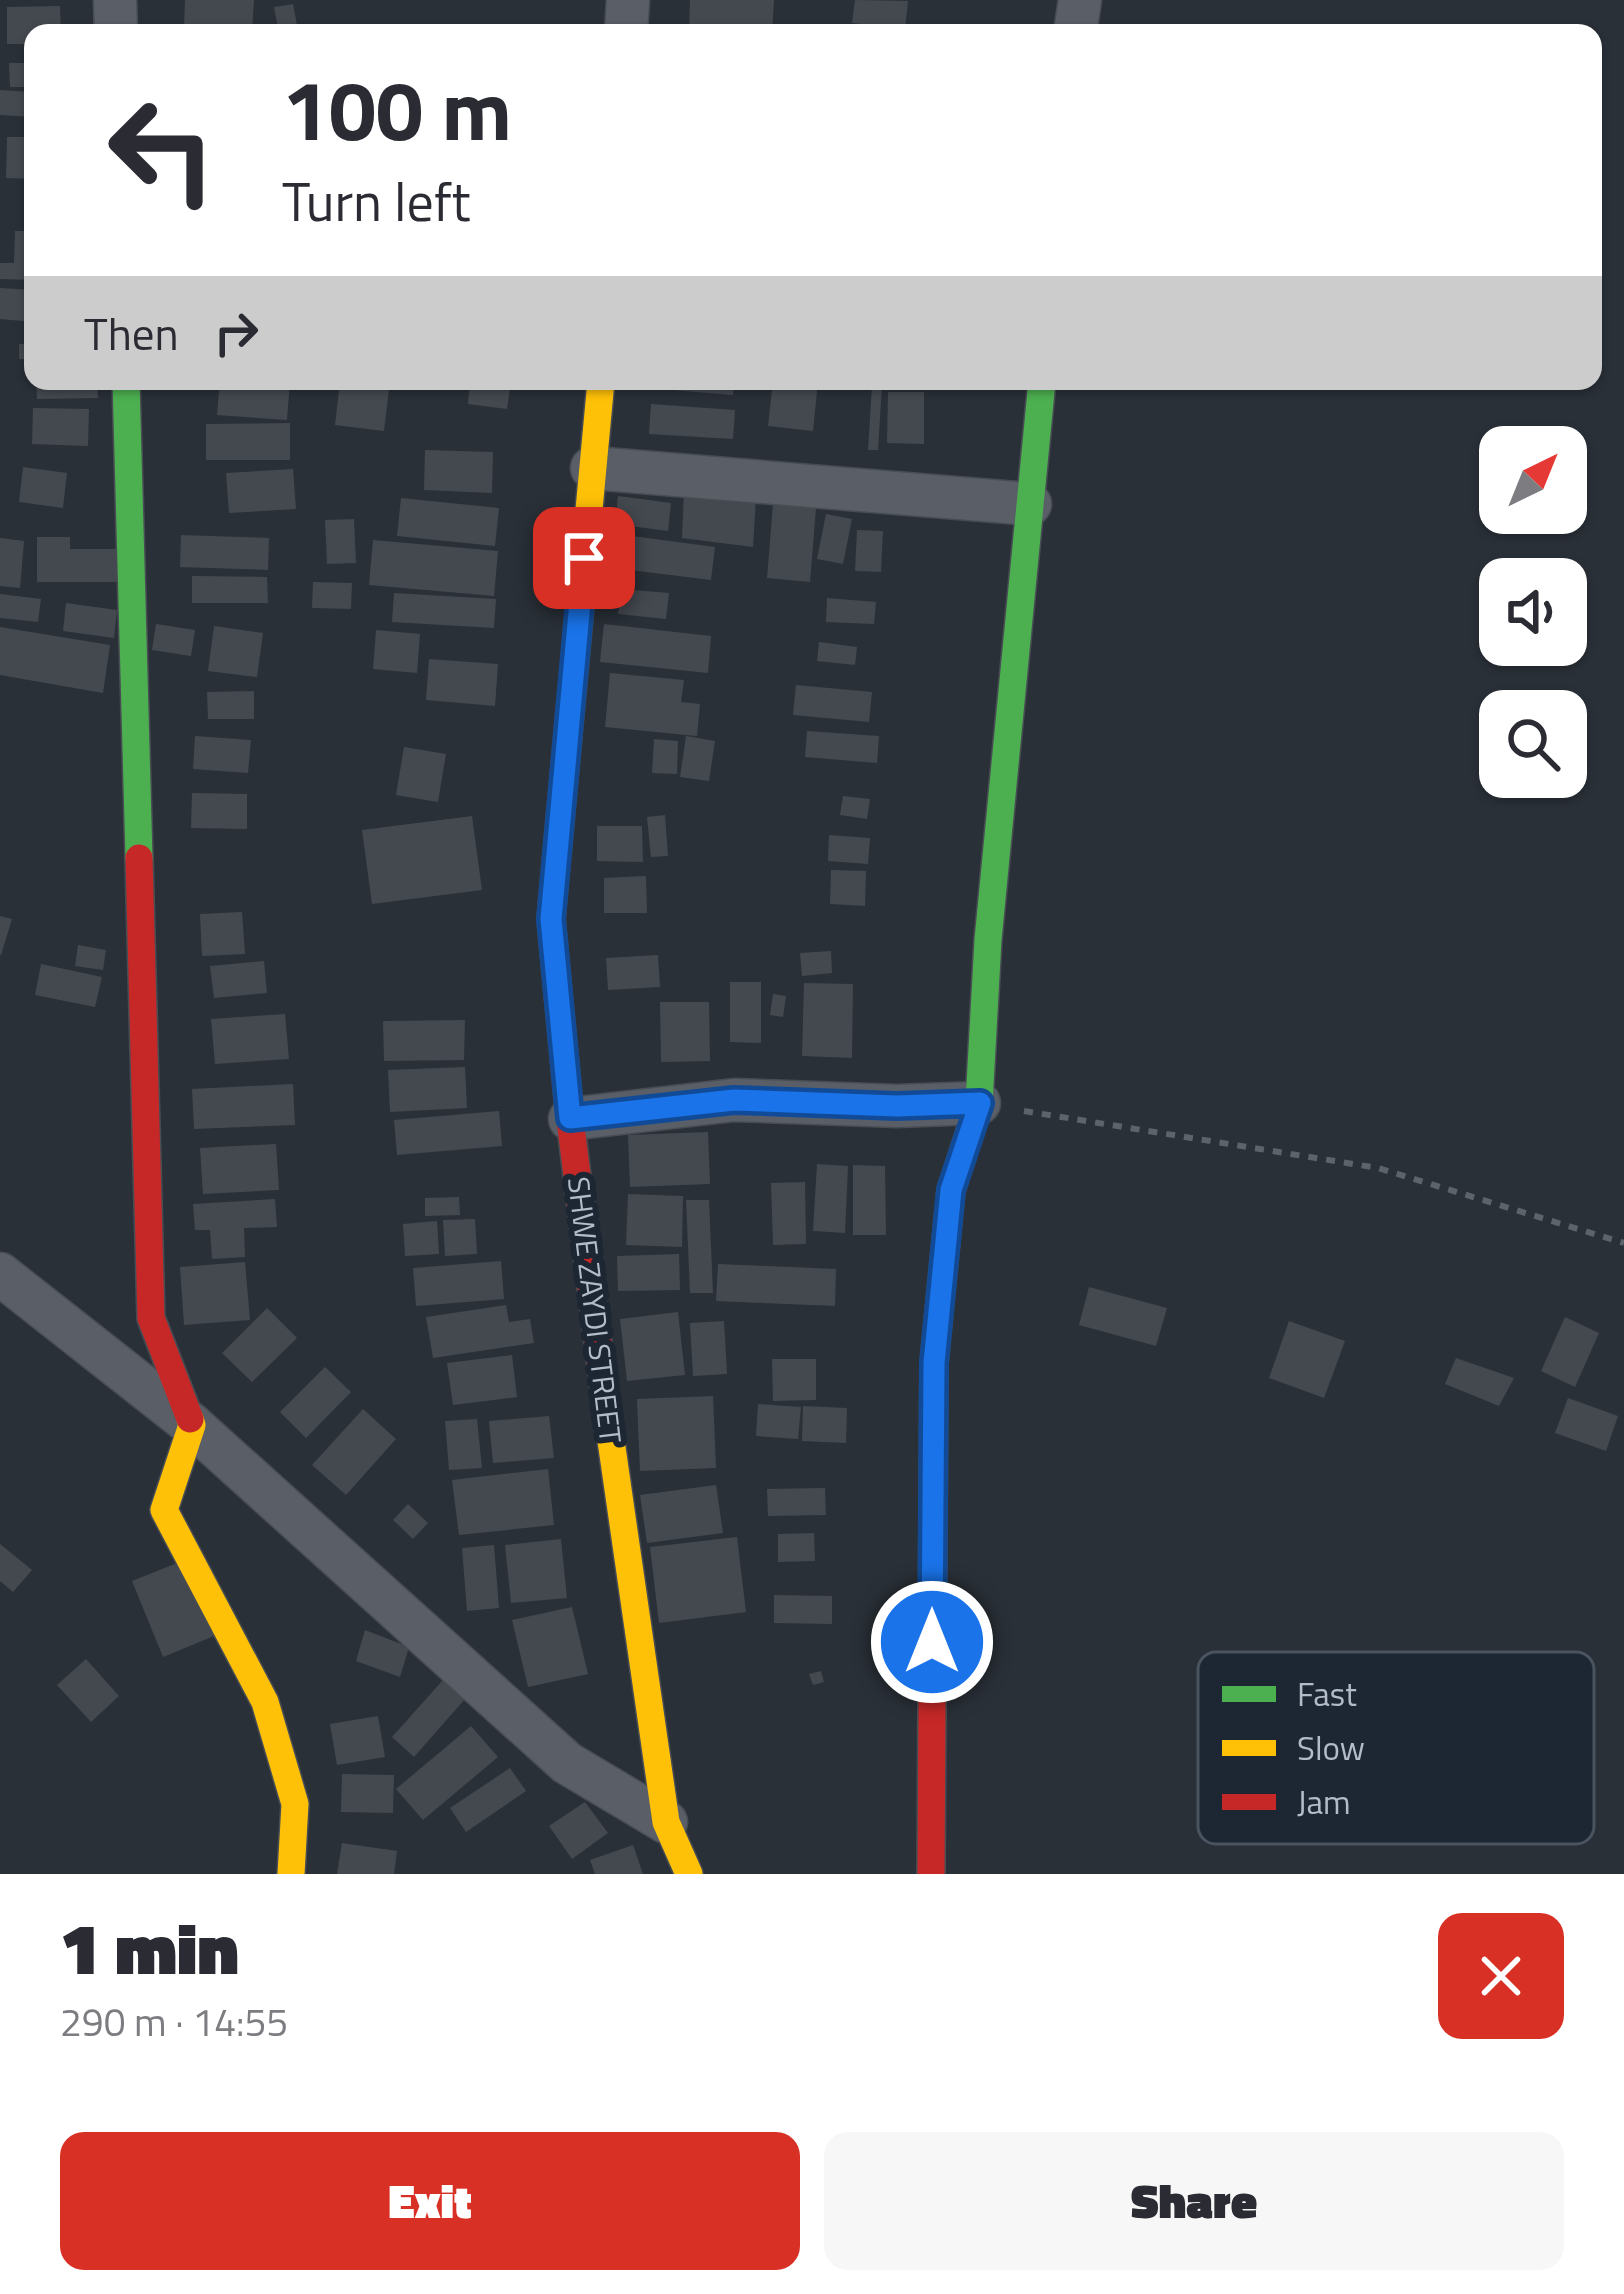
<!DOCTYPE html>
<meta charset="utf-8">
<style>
body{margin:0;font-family:"Titillium Web",sans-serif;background:#f7f7f7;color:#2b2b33;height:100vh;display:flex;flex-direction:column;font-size:45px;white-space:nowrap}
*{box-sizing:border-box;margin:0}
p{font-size:39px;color:#7c7c81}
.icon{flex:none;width:66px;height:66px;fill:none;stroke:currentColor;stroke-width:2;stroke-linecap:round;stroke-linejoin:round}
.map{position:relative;height:1874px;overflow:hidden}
.sheet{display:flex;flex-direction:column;background:#fff;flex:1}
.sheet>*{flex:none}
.guide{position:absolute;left:24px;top:24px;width:1578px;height:366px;border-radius:24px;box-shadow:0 3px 9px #0004;background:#fff;color:#2b2b33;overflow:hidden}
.needle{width:78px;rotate:43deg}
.fabs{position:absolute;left:1479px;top:426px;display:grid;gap:24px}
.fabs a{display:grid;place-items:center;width:108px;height:108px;border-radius:24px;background:#fff;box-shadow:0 3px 9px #0004;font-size:60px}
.pin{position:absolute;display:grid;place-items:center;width:102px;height:102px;color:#fff;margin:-51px;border-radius:24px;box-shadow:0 6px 18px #0006}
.me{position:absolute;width:132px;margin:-66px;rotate:0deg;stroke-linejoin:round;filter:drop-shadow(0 0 9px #0008)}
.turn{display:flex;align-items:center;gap:42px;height:252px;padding:0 60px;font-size:54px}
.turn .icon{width:156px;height:156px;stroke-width:2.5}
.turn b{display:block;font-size:84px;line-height:102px}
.then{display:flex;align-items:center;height:114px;padding:0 60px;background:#0003;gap:24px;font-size:45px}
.round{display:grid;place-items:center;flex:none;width:126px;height:126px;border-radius:24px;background:#f7f7f7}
.headline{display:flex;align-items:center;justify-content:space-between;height:204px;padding:0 60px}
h1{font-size:72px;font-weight:800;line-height:90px}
.action{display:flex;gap:24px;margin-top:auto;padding:24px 60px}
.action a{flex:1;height:138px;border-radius:24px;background:#d93025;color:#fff;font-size:48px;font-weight:800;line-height:138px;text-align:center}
.action a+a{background:#f7f7f7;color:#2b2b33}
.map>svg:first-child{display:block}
.building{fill:#444950}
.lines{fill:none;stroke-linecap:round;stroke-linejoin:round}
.street-casing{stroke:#484c53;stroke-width:45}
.fast-casing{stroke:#484c53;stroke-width:30}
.slow-casing{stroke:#484c53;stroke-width:30}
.jam-casing{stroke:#484c53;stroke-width:30}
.path{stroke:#5d636a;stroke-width:6;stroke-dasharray:9 9;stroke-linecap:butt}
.street{stroke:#5a5e66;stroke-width:42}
.fast{stroke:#4caf50;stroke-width:27}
.slow{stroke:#ffc107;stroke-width:27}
.jam{stroke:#c62828;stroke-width:27}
.route-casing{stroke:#114b97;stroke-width:30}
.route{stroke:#1a73e8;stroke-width:21}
.labels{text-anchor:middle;stroke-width:12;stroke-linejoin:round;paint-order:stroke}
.street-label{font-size:30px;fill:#b4bcc9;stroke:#1d2633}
.key{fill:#1d2633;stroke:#4a5360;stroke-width:3}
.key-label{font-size:33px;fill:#b4bcc9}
</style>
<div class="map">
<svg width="1624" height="1874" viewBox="0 0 1624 1874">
<rect width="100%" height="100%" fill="#2a3038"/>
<path class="building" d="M185,0H254L252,32L184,26Z
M690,0H774L772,33H689Z
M855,0L908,1L905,29L852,23Z
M293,4L298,31L279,33L274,7Z
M60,6L61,33H33V44H7V7Z
M9,63H33V87H10Z
M0,90L33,92V117L0,115Z
M7,137H33V179L6,178Z
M15,231H33V280L0,279V263H14Z
M0,288L33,290V322L0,319Z
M19,344H33V359H19Z
M36,381H97L98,398L37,399Z
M220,381H290L287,420L217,415Z
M340,381H390L384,431L335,425Z
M470,381H511L507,409L468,404Z
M635,381H734L733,395L635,387Z
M773,381H818L813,431L768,426Z
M872,385H882L878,450H868Z
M888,392H924V444L887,443Z
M651,404L735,410L733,439L649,434Z
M33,408L89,409L88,446L32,444Z
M290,423V460H206V424Z
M425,450L493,452L492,493L424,490Z
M23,467L67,473L63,508L19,502Z
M293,469L296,509L229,513L226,473Z
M684,492L756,498L753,547L682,538Z
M618,496L671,503L668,531L615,524Z
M401,498L499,508L495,546L397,536Z
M773,504L816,508L810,582L767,578Z
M826,514L852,519L843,564L817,559Z
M354,519L356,563L327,564L325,520Z
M857,530L883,531L881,572L855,571Z
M181,535L269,538L268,570L180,567Z
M625,535L715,547L711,580L622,569Z
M37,537H70V549H117V582H37Z
M0,538L24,541L20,588L0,586Z
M373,540L498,551L494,596L369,585Z
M192,576L267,577L268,603H192Z
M313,582L352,583L351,609L312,608Z
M621,589L669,593L666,619L618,614Z
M394,593L496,599L494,628L392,622Z
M0,594L41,599L38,622L0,618Z
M827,598L876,602L874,624L826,622Z
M66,603L117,610L114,638L63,631Z
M156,624L195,630L191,656L152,650Z
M604,624L711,636L708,673L600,662Z
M214,626L263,633L257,677L208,671Z
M0,627L110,645L103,693L0,675Z
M376,630L420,634L417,673L373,669Z
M819,642L857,647L855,665L817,661Z
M429,659L498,664L495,706L426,700Z
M610,673L684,680L681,702L700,704L697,736L605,727Z
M796,685L872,692L869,722L793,715Z
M254,691V719H208L207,692Z
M807,731L879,736L877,763L805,757Z
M195,736L251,740L248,773L193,769Z
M686,736L715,741L709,781L680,777Z
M654,739L678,741L677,774L652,773Z
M404,747L446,754L438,802L396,795Z
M192,793L247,794V829L191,828Z
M843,796L870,799L867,819L840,815Z
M665,815L668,856L651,857L647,817Z
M472,816L482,890L372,904L362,830Z
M597,826H642L643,862L597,861Z
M829,835L870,838L868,864L828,861Z
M831,870L866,871L865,906L830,904Z
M646,876L647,913H604V878Z
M242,912L245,954L202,956L200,914Z
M0,916L12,919L1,955H0Z
M78,945L106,950L103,970L75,966Z
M831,951L832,973L802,976L800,953Z
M658,955L660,987L608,990L606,958Z
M264,961L267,993L214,998L210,966Z
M41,964L102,977L95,1007L35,995Z
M730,982H761V1043L730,1042Z
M804,983L853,984L852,1058L802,1056Z
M773,994L786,996L783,1017L770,1015Z
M660,1002H709L710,1061L661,1062Z
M285,1014L289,1059L215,1064L211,1019Z
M465,1020L464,1060L384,1061L383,1021Z
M465,1067L467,1108L390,1112L388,1070Z
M293,1084L295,1125L194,1129L192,1089Z
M499,1111L502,1146L397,1155L394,1120Z
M708,1132L710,1184L630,1187L628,1135Z
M276,1144L279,1190L203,1194L200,1148Z
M817,1164L848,1166L845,1233L813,1231Z
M853,1165L885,1166L886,1235H853Z
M805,1182L806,1244L773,1245L771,1183Z
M628,1194L683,1196L682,1247L626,1245Z
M459,1197L460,1215L425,1216V1198Z
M275,1199L277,1227L244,1228L245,1257L212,1259L210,1230H195L193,1204Z
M686,1200H709L713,1293H690Z
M475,1219L477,1254L445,1256L443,1220Z
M437,1221L439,1254L405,1256L403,1224Z
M679,1254L680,1290L618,1291L617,1256Z
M501,1261L504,1299L416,1306L413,1268Z
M245,1262L250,1320L184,1325L180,1267Z
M718,1264L836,1269L835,1306L716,1301Z
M1089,1287L1167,1308L1156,1346L1079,1325Z
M506,1305L509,1322L530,1319L534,1343L433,1358L426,1317Z
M267,1308L297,1338L252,1382L222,1353Z
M678,1312L685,1375L627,1381L620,1319Z
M1565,1317L1599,1333L1575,1387L1541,1371Z
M724,1321L727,1374L693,1376L690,1323Z
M1289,1321L1345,1341L1324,1398L1269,1378Z
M512,1355L517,1397L453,1405L447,1363Z
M1456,1358L1514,1378L1499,1406L1445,1384Z
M772,1359H816V1400L773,1401Z
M325,1367L351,1392L306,1438L280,1412Z
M713,1396L716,1468L640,1471L637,1399Z
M1568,1398L1618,1416L1606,1451L1555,1433Z
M758,1404L801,1407L798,1439L756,1436Z
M803,1406L847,1408L846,1443L802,1441Z
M363,1409L396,1439L346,1495L312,1465Z
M549,1416L554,1458L493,1463L489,1421Z
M477,1419L482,1468L449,1470L445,1421Z
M548,1469L554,1525L459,1535L452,1480Z
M716,1485L723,1533L647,1543L640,1495Z
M825,1488L826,1515L768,1516L767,1489Z
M408,1504L428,1523L413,1539L393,1520Z
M814,1533L815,1561L778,1562V1534Z
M737,1537L746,1612L659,1623L650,1547Z
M561,1539L567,1598L511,1603L505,1545Z
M0,1544L32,1570L13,1592L0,1581Z
M494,1545L499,1608L467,1611L462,1548Z
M182,1561L214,1636L163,1657L132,1581Z
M774,1595L832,1596V1624L774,1623Z
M572,1607L588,1674L528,1687L512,1620Z
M365,1630L409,1647L400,1677L356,1661Z
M86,1659L119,1696L91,1722L57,1685Z
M821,1671L824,1682L813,1685L809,1674Z
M443,1680L465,1699L414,1757L392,1737Z
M378,1716L385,1757L337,1765L330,1724Z
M471,1726L498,1757L423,1820L396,1789Z
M510,1768L526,1791L466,1832L450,1808Z
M342,1774L394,1775L393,1813L341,1812Z
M585,1802L608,1833L572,1859L549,1826Z
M342,1843L397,1851L394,1874H337Z
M633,1845L643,1874H595L590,1860Z"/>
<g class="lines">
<defs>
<path id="street" d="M115,0L116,33
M626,33L628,0
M1075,33L1080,0
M592,468L1030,504
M570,1119L734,1100L897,1106L979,1103
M0,1274L192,1425L567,1763L666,1822"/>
<path id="fast" d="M126,381L139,858
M970,1132L979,1103L988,940L1042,381"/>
<path id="slow" d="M558,842L601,381
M605,1399L666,1822L689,1874
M190,1419L192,1425L164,1510L265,1702L295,1804L291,1874"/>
<path id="jam" d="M558,842L551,919L570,1119L605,1399
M139,858L151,1318L190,1419
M931,1874L934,1363L951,1190L970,1132"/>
</defs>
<use href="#street" class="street-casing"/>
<use href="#fast" class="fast-casing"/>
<use href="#slow" class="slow-casing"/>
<use href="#jam" class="jam-casing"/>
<path class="path" d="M1024,1111L1378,1168L1624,1243"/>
<use href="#street" class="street"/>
<use href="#fast" class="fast"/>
<use href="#slow" class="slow"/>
<use href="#jam" class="jam"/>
</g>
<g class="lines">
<defs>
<path id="route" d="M584,558L551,919L570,1118L734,1100L897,1106L980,1103L951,1190L934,1363L932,1642"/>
</defs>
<use href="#route" class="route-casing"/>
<use href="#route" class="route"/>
</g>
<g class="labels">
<g class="street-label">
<text transform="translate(594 1310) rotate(83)" y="10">SHWE ZAYDI STREET</text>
</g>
</g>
<rect x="1198" y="1652" width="396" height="192" rx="18" class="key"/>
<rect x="1222" y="1686" width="54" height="16" fill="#4caf50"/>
<rect x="1222" y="1740" width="54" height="16" fill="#ffc107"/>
<rect x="1222" y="1794" width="54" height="16" fill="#c62828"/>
<g class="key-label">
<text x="1297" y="1706">Fast</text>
<text x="1297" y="1760">Slow</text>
<text x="1297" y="1814">Jam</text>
</g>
</svg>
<div class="fabs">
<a><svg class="needle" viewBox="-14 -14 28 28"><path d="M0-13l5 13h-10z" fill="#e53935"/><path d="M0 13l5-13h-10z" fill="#7c7c81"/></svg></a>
<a><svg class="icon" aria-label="sound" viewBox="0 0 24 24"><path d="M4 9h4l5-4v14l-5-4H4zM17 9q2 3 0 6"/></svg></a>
<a><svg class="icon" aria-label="search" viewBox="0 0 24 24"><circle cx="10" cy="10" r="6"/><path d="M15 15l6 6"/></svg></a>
</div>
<div class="pin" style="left:584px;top:558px;background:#d93025"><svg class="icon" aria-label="arrive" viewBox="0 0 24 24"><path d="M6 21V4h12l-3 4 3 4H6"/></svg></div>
<svg class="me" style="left:932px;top:1642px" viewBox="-20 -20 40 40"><circle r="17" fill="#1a73e8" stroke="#fff" stroke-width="3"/><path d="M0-11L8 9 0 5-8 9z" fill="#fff"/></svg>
<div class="guide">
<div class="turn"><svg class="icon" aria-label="left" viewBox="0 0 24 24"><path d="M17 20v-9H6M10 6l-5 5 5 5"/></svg><div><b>100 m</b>Turn left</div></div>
<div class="then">Then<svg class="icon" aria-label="right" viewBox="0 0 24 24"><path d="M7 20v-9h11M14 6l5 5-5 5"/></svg></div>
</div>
</div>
<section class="sheet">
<div class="headline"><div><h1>1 min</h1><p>290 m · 14:55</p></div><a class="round" style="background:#d93025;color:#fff"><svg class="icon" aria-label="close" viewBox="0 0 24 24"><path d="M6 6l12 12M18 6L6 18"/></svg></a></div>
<div class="action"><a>Exit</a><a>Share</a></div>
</section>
